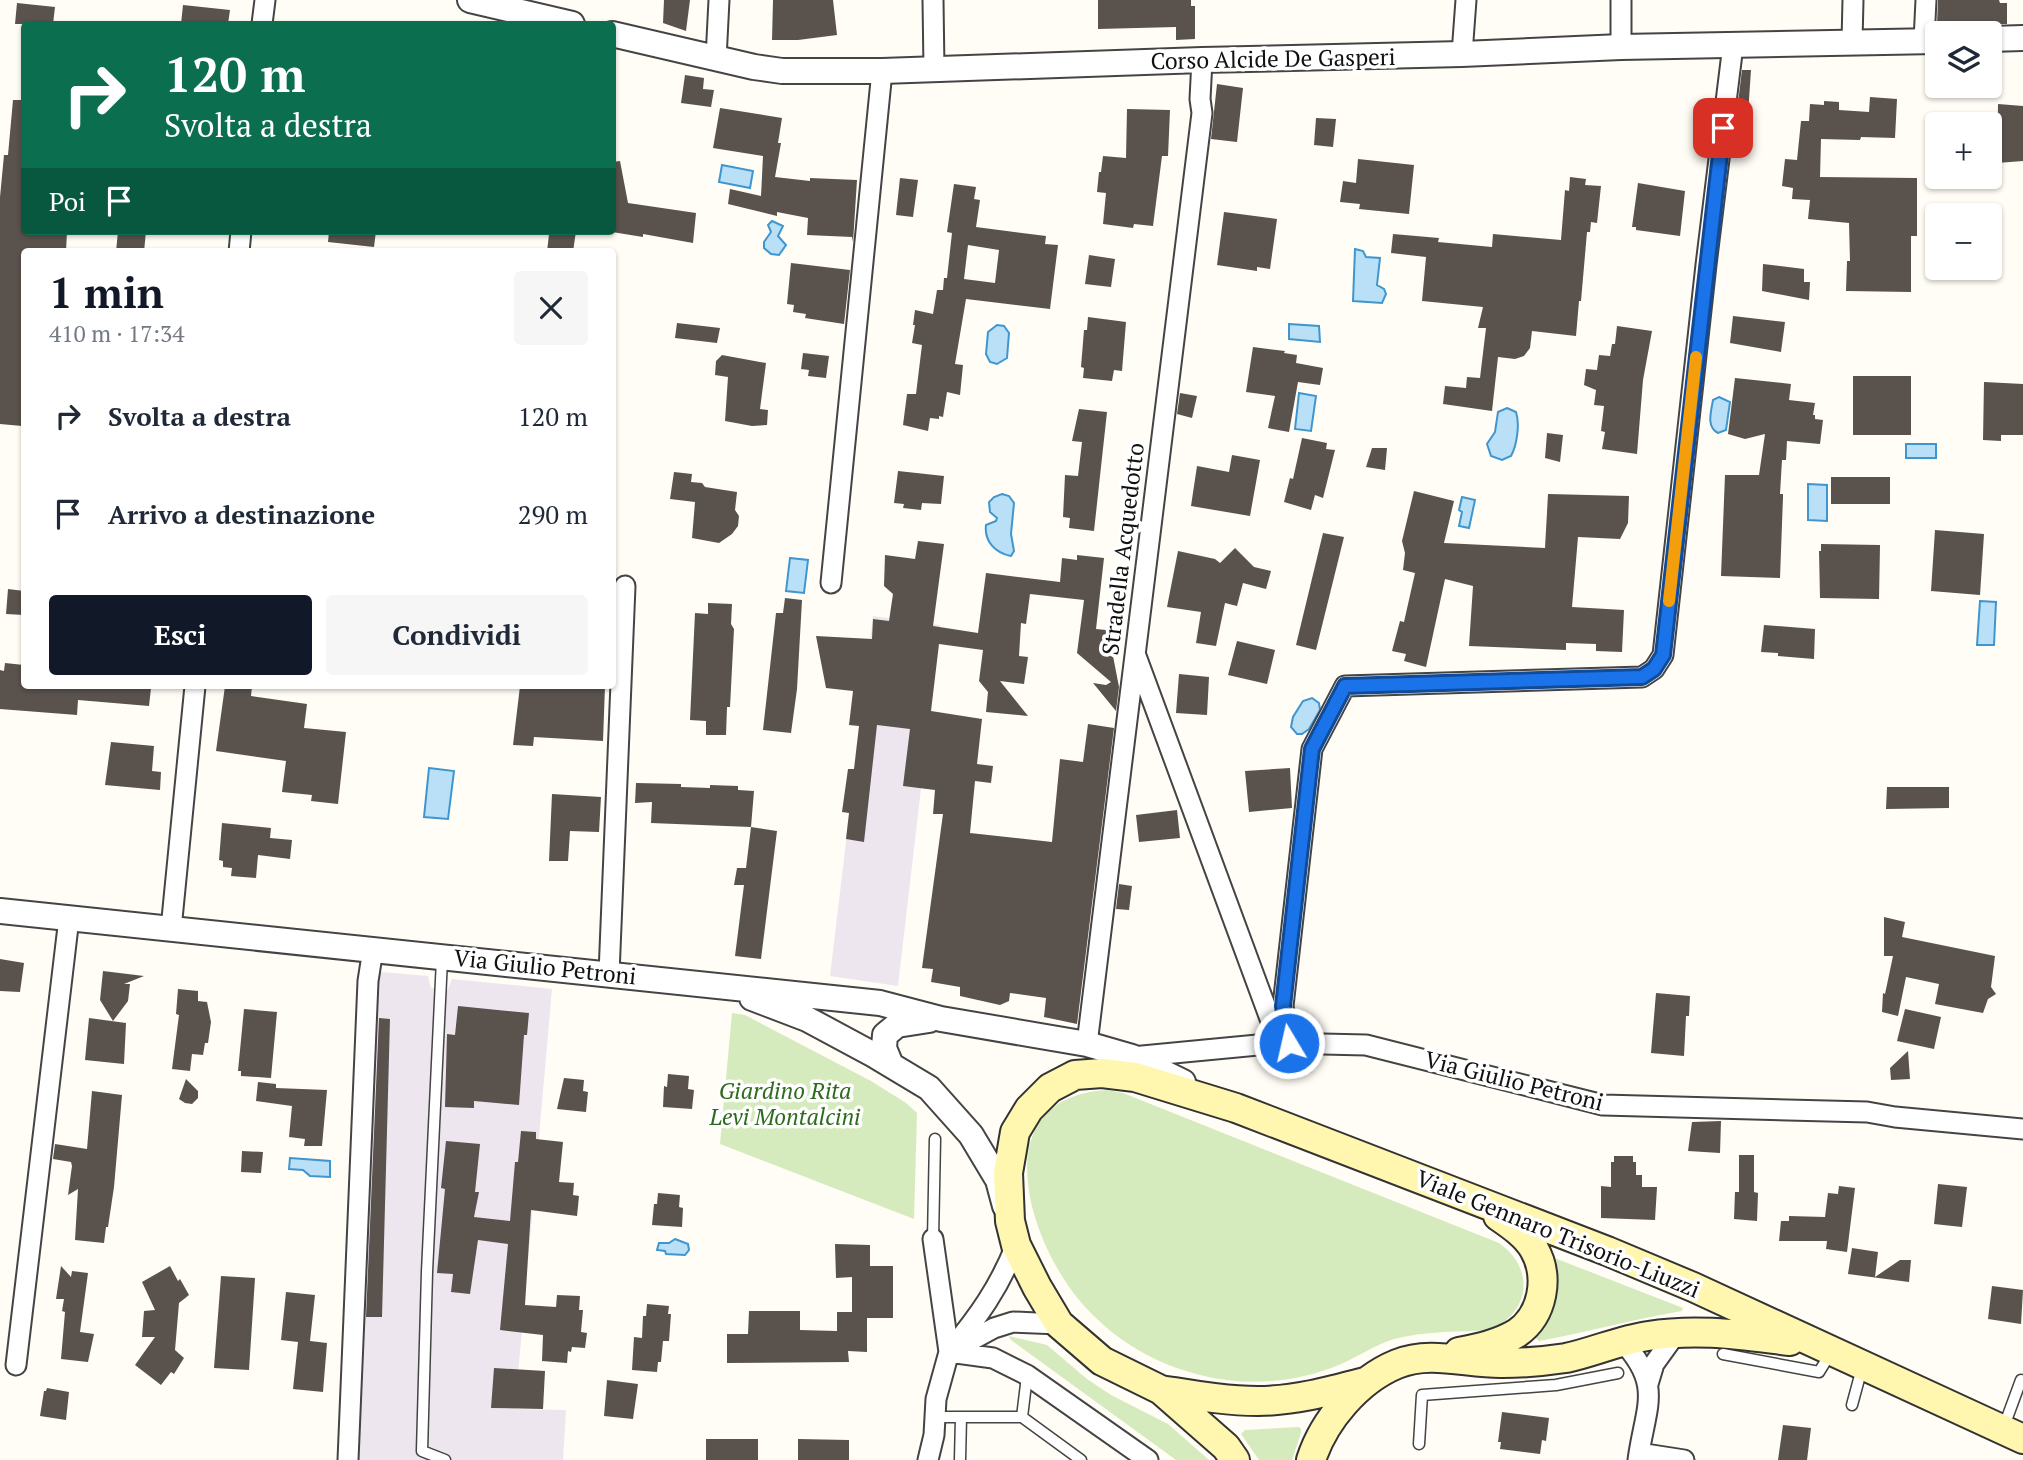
<!DOCTYPE html>
<html lang="it">
<meta charset="utf-8">
<style>
body{margin:0;font-family:"PT Serif",serif;background:#f6f6f7;color:#1f2937;height:100vh;display:flex;flex-direction:column;font-size:26px;white-space:nowrap}
*{box-sizing:border-box;margin:0}
p{font-size:23px;color:#747a83}
.icon{flex:none;width:38px;height:38px;fill:none;stroke:currentColor;stroke-width:2;stroke-linecap:round;stroke-linejoin:round}
.map{position:relative;flex:1;overflow:hidden}
.panel{position:absolute;left:21px;top:248px;width:595px;height:441px;display:flex;flex-direction:column;background:#fff;border-radius:7px;box-shadow:0 2px 5px #0004}
.panel>*{flex:none}
.guide{position:absolute;left:21px;top:21px;width:595px;height:214px;border-radius:7px;box-shadow:0 2px 5px #0004;background:#0b6e4f;color:#fff;overflow:hidden}
.controls{position:absolute;left:1925px;top:21px;display:grid;gap:14px}
.controls a{display:grid;place-items:center;width:77px;height:77px;border-radius:7px;background:#fff;box-shadow:0 2px 5px #0004;font-size:35px}
.pin{position:absolute;display:grid;place-items:center;width:60px;height:60px;color:#fff;margin:-30px;border-radius:14px;box-shadow:0 4px 10px #0006}
.me{position:absolute;width:77px;margin:-38px;rotate:351deg;stroke-linejoin:round;filter:drop-shadow(0 0 5px #0008)}
.turn{display:flex;align-items:center;gap:24px;height:147px;padding:0 28px;font-size:32px}
.turn .icon{width:91px;height:91px;stroke-width:2.5}
.turn b{display:block;font-size:49px;line-height:60px}
.then{display:flex;align-items:center;height:66px;padding:0 28px;background:#0003;gap:14px;font-size:26px}
.round{display:grid;place-items:center;flex:none;width:74px;height:74px;border-radius:7px;background:#f6f6f7}
.overview{display:flex;align-items:center;justify-content:space-between;height:119px;padding:0 28px}
h1{font-size:42px;font-weight:700;line-height:52px;color:#111827}
.button{display:flex;gap:14px;margin-top:auto;padding:14px 28px}
.button a{flex:1;height:80px;border-radius:7px;background:#111827;color:#fff;font-size:28px;font-weight:700;line-height:80px;text-align:center}
.button a+a{background:#f6f6f7;color:#1f2937}
ul{padding:0;list-style:none}
li{display:flex;align-items:center;gap:21px;height:98px;padding:0 28px}
li div{flex:1}
li b{display:block;font-size:26px}
li em{font-style:normal}
.map>svg:first-child{display:block}
.industrial{fill:#eee6ef}
.green{fill:#d5ebbd}
.water{fill:#b9e0f7;stroke:#3f96cf;stroke-width:2}
.building{fill:#5a524d;fill-rule:evenodd}
.lines{fill:none;stroke-linecap:round;stroke-linejoin:round}
.service-casing{stroke:#444;stroke-width:13}
.minor-casing{stroke:#444;stroke-width:23}
.tertiary-casing{stroke:#444;stroke-width:28}
.secondary-casing{stroke:#333;stroke-width:32}
.service{stroke:#fff;stroke-width:10}
.minor{stroke:#fff;stroke-width:19}
.tertiary{stroke:#fff;stroke-width:24}
.secondary{stroke:#fff6b0;stroke-width:28}
.route-casing{stroke:#114b97;stroke-width:18}
.route{stroke:#1a73e8;stroke-width:12}
.slow{stroke:#f59e0b;stroke-width:12}
.labels{text-anchor:middle;stroke-width:7;stroke-linejoin:round;paint-order:stroke}
.street-label{font-size:23px;fill:#111;stroke:#fff}
.park-label{font-size:23px;font-style:italic;fill:#2f6b1f;stroke:#fff}
</style>
<div class="map">
<svg width="2023" height="1460" viewBox="0 0 2023 1460">
<rect width="100%" height="100%" fill="#fffdf5"/>
<path class="industrial" d="M873,616L940,625L898,986L830,976Z
M382,972L428,976L431,988L440,989H448L452,979L552,989L515,1409L566,1410L563,1460H356L375,979Z"/>
<path class="green" d="M732,1013L745,1015L871,1081L906,1103L917,1113L914,1219L720,1144Z
M1107,1090L1123,1093L1499,1243C1535,1268 1531,1313 1489,1330C1458,1332 1424,1331 1394,1339C1375,1345 1359,1356 1341,1364C1297,1383 1246,1387 1200,1375C1156,1364 1118,1342 1087,1309C1030,1249 979,1098 1107,1090Z
M1552,1257L1683,1308L1682,1311C1634,1319 1587,1332 1539,1341L1536,1338L1552,1311L1555,1297Z
M1009,1336L1047,1345L1087,1379L1111,1395L1168,1424L1209,1460H1176L1011,1340Z
M1299,1427L1301,1429V1433L1292,1460H1259L1241,1434L1245,1430Z"/>
<path class="water" d="M722,165L753,171L750,188L719,182Z
M772,221L783,226L778,236L786,245L779,255L771,254L764,248V242L771,232L768,225Z
M1355,249L1363,251L1366,257L1380,258L1377,285L1384,289L1386,294L1382,303L1353,301Z
M1289,324L1319,326L1320,342L1289,339Z
M997,325L1004,326L1009,333L1007,358L997,364L990,362L986,354L988,332Z
M1299,393L1316,396L1311,431L1295,429Z
M1719,397L1730,402L1726,430L1718,433C1706,427 1711,412 1713,400Z
M1507,408L1516,412C1520,424 1517,445 1511,456L1502,460L1491,456L1487,444L1495,432L1498,412Z
M1906,444H1936V458H1906Z
M1808,484L1827,485V521L1808,520Z
M1002,494L1009,496L1014,503L1011,534L1014,551L1011,556C995,553 984,541 986,525L996,521L997,518L990,512L989,502L994,497Z
M1462,497L1475,500L1469,528L1459,526L1462,512L1459,510Z
M790,558L808,560L804,593L786,591Z
M1980,601L1996,602L1994,645H1977Z
M1312,698L1319,703L1320,710L1309,729L1302,734H1297L1291,727L1293,717L1303,701Z
M429,768L454,771L448,819L424,817Z
M290,1158L330,1161V1177L310,1176L303,1170L289,1169Z
M675,1239L688,1244L689,1250L685,1255L666,1254L665,1251L657,1250L659,1243H669Z"/>
<path class="building" d="M664,0H690L686,31L663,23Z
M773,0H833L837,35L798,40H772Z
M1098,0H1191V6H1195V39L1176,40V27L1098,29Z
M1938,0H1999L2000,3H2007V24H1937Z
M17,3L55,7L53,24H15Z
M183,5L230,10L228,24H181Z
M1742,70H1751L1746,144L1733,143Z
M685,75L704,78L703,89L714,90L711,107L681,103Z
M1217,84L1243,88L1237,142L1211,139Z
M1870,97L1897,99L1895,138L1861,137L1860,140L1821,139L1820,177L1917,178V236H1911V292L1846,291L1847,261H1850L1849,223L1808,219L1810,200L1792,199L1793,188L1782,186L1785,159L1797,160L1801,121H1809L1810,104L1824,105V101L1839,102V110L1869,112Z
M13,100H24V231H67L66,252H24V397L22,426L0,424V197L4,155H8Z
M1998,104L2023,106V161L1997,163Z
M720,108L782,118L778,143H781L775,177L810,181V178L857,180L853,242L852,237L807,235L808,218L777,212V216L728,204L730,189L761,196L763,156L713,148Z
M1127,109L1170,110L1168,156H1162L1153,226L1134,224L1133,228L1103,224L1106,193L1097,192L1099,172H1101L1103,156L1126,158Z
M1316,118L1336,119L1333,147L1314,145Z
M1358,159L1414,165L1409,214L1359,209L1360,204L1340,202L1343,181L1356,183Z
M620,161L628,203L696,213L693,243L643,234V237L612,232V162Z
M1570,177L1586,179L1585,185L1601,186L1597,223L1591,222L1590,232H1587L1581,301H1579L1576,336L1532,331L1530,348L1524,356L1515,359L1498,357L1492,411L1443,404L1445,386L1466,388L1467,377L1480,378L1486,328H1478L1483,307L1422,301L1426,257L1391,253L1393,234L1439,238L1438,242L1492,247L1493,234L1561,240L1565,190L1569,191Z
M900,178L918,180L913,217L896,215Z
M1638,183L1685,191L1680,236L1636,230V227H1632Z
M954,184L976,187L974,199L980,200L976,227L1046,236L1045,244L1058,245L1050,309L966,299L955,364L963,365L960,395L947,392L943,417L939,416V419L930,418L928,431L903,425L907,394H916L922,345L912,343L915,325H913L915,310L933,314L937,290H943L944,278H947L952,233L947,232ZM968,245L999,250L995,283L964,279Z
M1224,212L1277,219L1270,269L1257,267V271L1217,265Z
M118,231H146L144,252H116Z
M329,231H376L374,247L328,242Z
M559,231H576L573,252H547L549,234L558,235Z
M1089,255L1115,259L1111,287L1085,284Z
M791,263L850,270L844,324L805,318L806,314L793,312L794,305L787,304Z
M1763,264L1804,269V282H1810L1809,300L1762,291Z
M1733,316L1785,322L1781,352L1730,343Z
M1088,317L1126,322L1122,371L1114,370L1112,381L1083,378L1084,368L1081,367L1084,330H1087Z
M677,323L720,328L717,343L675,338Z
M1617,326L1652,331L1643,380L1637,454L1602,449L1605,432L1601,431L1604,406L1594,405L1596,390L1584,385L1586,369L1597,370L1599,355L1610,356L1612,344H1615Z
M1253,347L1285,351L1284,353L1297,355L1296,363L1323,368L1320,385L1298,382L1289,432L1268,428L1275,396L1246,392Z
M803,353L829,356L826,378L808,376L809,370L801,369Z
M722,355L766,363L760,409L768,410L767,425L752,426L725,421L728,377L715,375L716,361Z
M1853,376H1911V435H1853Z
M1735,378L1791,384L1789,400L1815,403L1813,415H1815V419L1823,420L1820,444L1787,441L1786,460H1782L1780,494H1783V497L1780,578L1721,576L1725,475H1759L1765,434L1745,439L1728,434Z
M1984,382L2023,384V435H2001V441L1983,440Z
M1180,393L1197,396L1192,418L1177,414Z
M1079,409L1107,412L1094,531L1069,528L1070,518L1063,517L1065,475L1078,476L1082,442L1072,441Z
M1547,433L1563,435L1560,462L1545,458Z
M1302,438L1327,443L1326,449L1335,450L1323,498L1315,495L1311,510L1284,502L1290,478L1293,479Z
M1372,448H1387L1385,470L1366,467Z
M1232,455L1260,460L1250,516L1191,506L1197,466L1229,472Z
M898,471L944,476L941,504L922,503L921,510L903,508L904,504L894,503Z
M674,472L692,474L691,482L702,483L705,487L737,492L735,510L739,516L738,526L732,534L719,543L692,538L695,502L670,499Z
M1831,477H1890V504H1831Z
M1414,491L1454,501L1444,543L1545,548L1548,494L1629,496L1628,523L1620,539L1578,537L1572,607L1624,610L1622,652L1596,651V644L1566,643V650L1469,646L1473,586L1445,579L1426,667L1404,661L1406,654L1392,651L1400,621L1404,622L1415,573L1403,570L1405,553L1402,541Z
M1935,530L1984,534L1980,595L1931,591Z
M1323,533L1344,537L1316,650L1296,645Z
M918,541L944,544L933,626L978,633L986,573L1060,582L1062,558L1077,560V555L1104,558L1096,629L1116,631L1113,656L1119,687L1116,711L1093,683L1106,685L1111,682L1077,653L1084,600L1030,594L1026,624L1021,623L1019,656L1028,657L1024,684L1000,681L1028,716L986,712L988,692L979,681L983,650L939,644L931,711L982,719L977,764L993,766L991,783L975,781L970,833L1052,842L1060,759L1083,762L1088,724L1114,728L1077,1024L1044,1017L1046,998L1010,993L1009,1001L1000,1005L960,996V987L931,982L933,969L922,968L943,814H933L935,790L903,786L910,729L877,725L864,842L846,839L849,813L842,812L848,769H854L859,726L849,725L853,691L826,688L816,636L872,639L873,619L889,621L893,594L884,586L885,555L915,559Z
M1821,544L1880,545L1879,599L1820,598L1819,551H1821Z
M1235,548L1254,567L1271,571L1266,589L1243,583L1237,606L1225,603L1216,646L1196,643L1201,612L1167,607L1178,551L1215,559L1220,563Z
M8,589L24,591V615L6,614Z
M785,598L802,600L797,689L791,733L763,730L776,613H783Z
M708,603L732,604L731,624L734,629L730,707H727L726,735H706V721L690,720L695,613L708,614Z
M1764,625L1815,629L1814,659L1778,656V653L1761,652Z
M1237,641L1275,650L1267,684L1228,675Z
M5,663L24,665V686H146V688H151L149,706L78,700L77,715L0,709V670L4,671Z
M1179,674L1209,677L1207,715L1176,713Z
M225,686H252L251,696L307,704L304,728L346,732L338,804L311,801L312,795L282,792L286,761L216,751Z
M520,686H605L603,741L534,737L533,746L513,745Z
M111,742L154,746L152,771L161,772L160,790L105,785Z
M1290,768L1292,808L1249,812L1245,771Z
M636,783L681,784V787L710,788V785L738,786V790L754,791L751,827L651,823L652,802L635,803Z
M1887,787H1949V808L1886,809Z
M552,794L601,797L599,832L570,831L568,861H549Z
M1177,810L1180,838L1139,842L1136,815Z
M222,823L271,828L270,838L292,840L290,859L258,855L256,878L231,876L232,868L223,867V861L219,860Z
M751,827L777,831L761,959L735,956L744,885H734L737,868H746Z
M1119,884L1132,886L1129,910L1116,909Z
M1884,917L1905,922L1902,937L1995,956L1991,987L1996,994L1988,999L1983,1013L1935,1004L1939,984L1906,977L1898,1016L1882,1012L1883,993L1885,994L1893,956H1884Z
M0,959L24,963L20,992L0,991Z
M103,971L144,976L124,984H130L128,1001L113,1021L100,1000Z
M178,989L198,991V1001L207,1002L211,1022L208,1043H205L203,1055L192,1054L190,1071L172,1069L179,1015L176,1014Z
M1656,993L1690,996L1689,1016H1686L1684,1056L1651,1053Z
M458,1006L529,1013L527,1035H524L519,1105L474,1101V1108L445,1107L447,1034L455,1035Z
M244,1009L277,1012L271,1078L241,1076V1071H238Z
M1905,1009L1941,1017L1934,1049L1897,1041Z
M89,1018L126,1023L124,1064L85,1060Z
M379,1018L390,1019L382,1317H366Z
M1908,1051L1910,1079L1891,1080L1890,1068Z
M668,1074L689,1076L688,1089L694,1090L692,1109L663,1107L664,1086L667,1087Z
M564,1078L584,1080L583,1091L588,1092L586,1112L557,1109Z
M186,1079L198,1091V1098L192,1104L185,1103L179,1099Z
M258,1082L276,1084V1088L327,1090L322,1146H304L305,1139L289,1137L292,1106L256,1101Z
M92,1091L122,1095L114,1187L108,1227H106L104,1243L75,1240L78,1189L68,1195L72,1166L71,1162L53,1159L55,1144L87,1149Z
M1721,1121L1720,1153L1688,1151L1692,1122Z
M521,1131L536,1132V1139L563,1142L559,1182L574,1183L573,1195L579,1196L577,1216L531,1210L525,1305L556,1307L557,1295L580,1296L579,1310H583L581,1332L587,1333L585,1348L572,1347L571,1352L568,1351L567,1363L542,1361L543,1335L500,1330L508,1244L478,1240L470,1294L451,1292L453,1274L437,1273L445,1189L441,1188L446,1141L480,1144L475,1192H479L474,1217L510,1221L515,1162H518Z
M242,1151L263,1152L261,1173L241,1172Z
M1739,1155H1754V1192L1758,1193L1757,1221L1734,1219L1735,1192H1739Z
M1614,1156H1633V1162H1636V1175H1642V1187H1657L1655,1220L1601,1218V1186L1611,1187V1162H1614Z
M1938,1184L1967,1187L1962,1227L1934,1224Z
M1839,1186L1855,1188L1847,1252L1826,1249L1827,1241H1779L1781,1221H1789V1216L1825,1217L1828,1193L1838,1194Z
M658,1193L680,1195L679,1207L683,1208L682,1227L652,1225L654,1204H657Z
M835,1244L870,1245V1266H893V1318H867V1352L848,1351L849,1362L727,1363V1334H748L749,1311H800V1330L837,1331V1312H852V1277L836,1278Z
M1852,1248L1878,1252L1875,1277L1900,1260H1911L1909,1282L1848,1274Z
M61,1266L71,1277L72,1271L88,1273L80,1332L94,1334L88,1362L61,1359L65,1312L62,1311L64,1299H56Z
M170,1266L178,1281L180,1279L189,1295L179,1303L175,1350L184,1358L174,1374L171,1372L161,1385L135,1365L155,1337H142L144,1311L155,1310L142,1282Z
M221,1276L255,1278L249,1370L214,1368Z
M1992,1286L2023,1290L2021,1324L1988,1319Z
M286,1292L315,1295L310,1341L327,1343L323,1392L293,1389L298,1342L281,1340Z
M647,1304L669,1306L668,1314H671L669,1341H663L661,1362H658L657,1372L632,1370L634,1337L642,1338L643,1316H646Z
M494,1368L545,1371L543,1409L491,1408Z
M607,1380L638,1384L633,1419L604,1416Z
M47,1388L69,1392L66,1420L40,1416L44,1391H46Z
M1502,1412L1549,1418L1546,1441L1542,1440L1540,1454L1500,1449L1501,1442H1498Z
M1783,1425L1811,1428L1807,1460H1778Z
M706,1439H758V1460H706Z
M798,1439L849,1440V1460H798Z"/>
<g class="lines">
<defs>
<path id="service" d="M442,959L427,1272L422,1451L445,1460
M933,1239L935,1139
M1723,1354L1819,1372L1830,1354
M1852,1405L1862,1368
M936,1417H1022L1081,1460
M1022,1417L1027,1376
M2003,1429L2021,1380
M1419,1444L1422,1395L1556,1385L1618,1373
M960,1460L961,1417"/>
<path id="minor" d="M933,0L934,69
M1621,0V47
M262,24L265,0
M1924,41L1926,0
M1852,42L1853,0
M1462,54L1466,0
M716,59L719,0
M239,252L241,231
M831,583L882,71
M1136,656L1279,1043
M171,929L195,686
M609,974L625,586
M1289,1043L1283,1006L1312,749L1345,686L1642,677L1654,669L1663,655L1706,265L1733,45
M1087,1044L1202,113L1200,99L1202,60
M1132,1057L1279,1043L1366,1045L1603,1105L1867,1112L1895,1117L2023,1129
M1622,1341C1664,1386 1645,1407 1638,1460
M959,1347L994,1328L1013,1322L1059,1324
M949,1352L993,1358L1027,1375L1148,1460
M949,1352C978,1317 999,1288 1016,1245
M16,1365L69,918
M1648,1384L1654,1364L1677,1332
M1639,1453L1684,1460
M348,1460L368,981L373,949
M928,1460L934,1435L936,1399L949,1352L933,1239"/>
<path id="tertiary" d="M470,0L572,24
M612,34L754,67L782,71H882L1202,60L1462,54L1621,47L1937,41
M1990,39L2023,38
M0,911L880,1003L941,1019L1087,1044L1132,1057L1183,1082
M752,998L807,1019L874,1055L929,1088L971,1135L998,1180L1005,1206
M891,1065L884,1048L885,1035L897,1025L929,1020"/>
<path id="secondary" d="M1459,1352C1479,1348 1499,1344 1517,1333C1543,1315 1550,1277 1534,1249C1526,1235 1511,1225 1498,1216
M1161,1390C1193,1395 1225,1401 1258,1401C1294,1401 1331,1391 1365,1382
M1235,1460L1226,1447L1161,1390L1102,1361L1059,1324L1037,1287L1016,1245L1010,1221L1008,1173L1015,1132L1029,1109L1050,1088L1075,1075L1102,1073L1135,1077L1236,1108L1607,1251L1693,1287L2023,1439
M1311,1460C1324,1420 1358,1380 1397,1364C1431,1350 1468,1364 1503,1363C1523,1363 1546,1361 1566,1358C1594,1352 1620,1340 1648,1336C1699,1328 1740,1335 1790,1341"/>
</defs>
<use href="#service" class="service-casing"/>
<use href="#minor" class="minor-casing"/>
<use href="#tertiary" class="tertiary-casing"/>
<use href="#secondary" class="secondary-casing"/>
<use href="#service" class="service"/>
<use href="#minor" class="minor"/>
<use href="#tertiary" class="tertiary"/>
<use href="#secondary" class="secondary"/>
</g>
<g class="lines">
<defs>
<path id="route" d="M1289,1043L1283,1006L1312,749L1345,686L1642,677L1654,669L1663,655L1723,128"/>
</defs>
<use href="#route" class="route-casing"/>
<use href="#route" class="route"/>
<path class="slow" d="M1669,601L1696,357"/>
</g>
<g class="labels">
<g class="street-label">
<text transform="translate(1273 59) rotate(-1)" y="8">Corso Alcide De Gasperi</text>
<text transform="translate(1123 549) rotate(-83)" y="8">Stradella Acquedotto</text>
<text transform="translate(545 967) rotate(6)" y="8">Via Giulio Petroni</text>
<text transform="translate(1514 1081) rotate(14)" y="8">Via Giulio Petroni</text>
<text transform="translate(1558 1234) rotate(22)" y="8">Viale Gennaro Trisorio-Liuzzi</text>
</g>
<g class="park-label">
<text x="785" y="1099">Giardino Rita<tspan x="785" dy="26">Levi Montalcini</tspan></text>
</g>
</g>
</svg>
<div class="controls">
<a><svg class="icon" aria-label="layers" viewBox="0 0 24 24"><path d="M12 4l9 5-9 5-9-5zM3 14l9 5 9-5"/></svg></a>
<a>+</a>
<a>−</a>
</div>
<div class="pin" style="left:1723px;top:128px;background:#d93025"><svg class="icon" aria-label="arrive" viewBox="0 0 24 24"><path d="M6 21V4h12l-3 4 3 4H6"/></svg></div>
<svg class="me" style="left:1289px;top:1043px" viewBox="-20 -20 40 40"><circle r="17" fill="#1a73e8" stroke="#fff" stroke-width="3"/><path d="M0-11L8 9 0 5-8 9z" fill="#fff"/></svg>
<div class="guide">
<div class="turn"><svg class="icon" aria-label="right" viewBox="0 0 24 24"><path d="M7 20v-9h11M14 6l5 5-5 5"/></svg><div><b>120 m</b>Svolta a destra</div></div>
<div class="then">Poi<svg class="icon" aria-label="arrive" viewBox="0 0 24 24"><path d="M6 21V4h12l-3 4 3 4H6"/></svg></div>
</div>
<section class="panel">
<div class="overview"><div><h1>1 min</h1><p>410 m · 17:34</p></div><a class="round"><svg class="icon" aria-label="close" viewBox="0 0 24 24"><path d="M6 6l12 12M18 6L6 18"/></svg></a></div>
<ul>
<li><svg class="icon" aria-label="right" viewBox="0 0 24 24"><path d="M7 20v-9h11M14 6l5 5-5 5"/></svg><div><b>Svolta a destra</b></div><em>120 m</em></li>
<li><svg class="icon" aria-label="arrive" viewBox="0 0 24 24"><path d="M6 21V4h12l-3 4 3 4H6"/></svg><div><b>Arrivo a destinazione</b></div><em>290 m</em></li>
</ul>
<div class="button"><a>Esci</a><a>Condividi</a></div>
</section>
</div>
